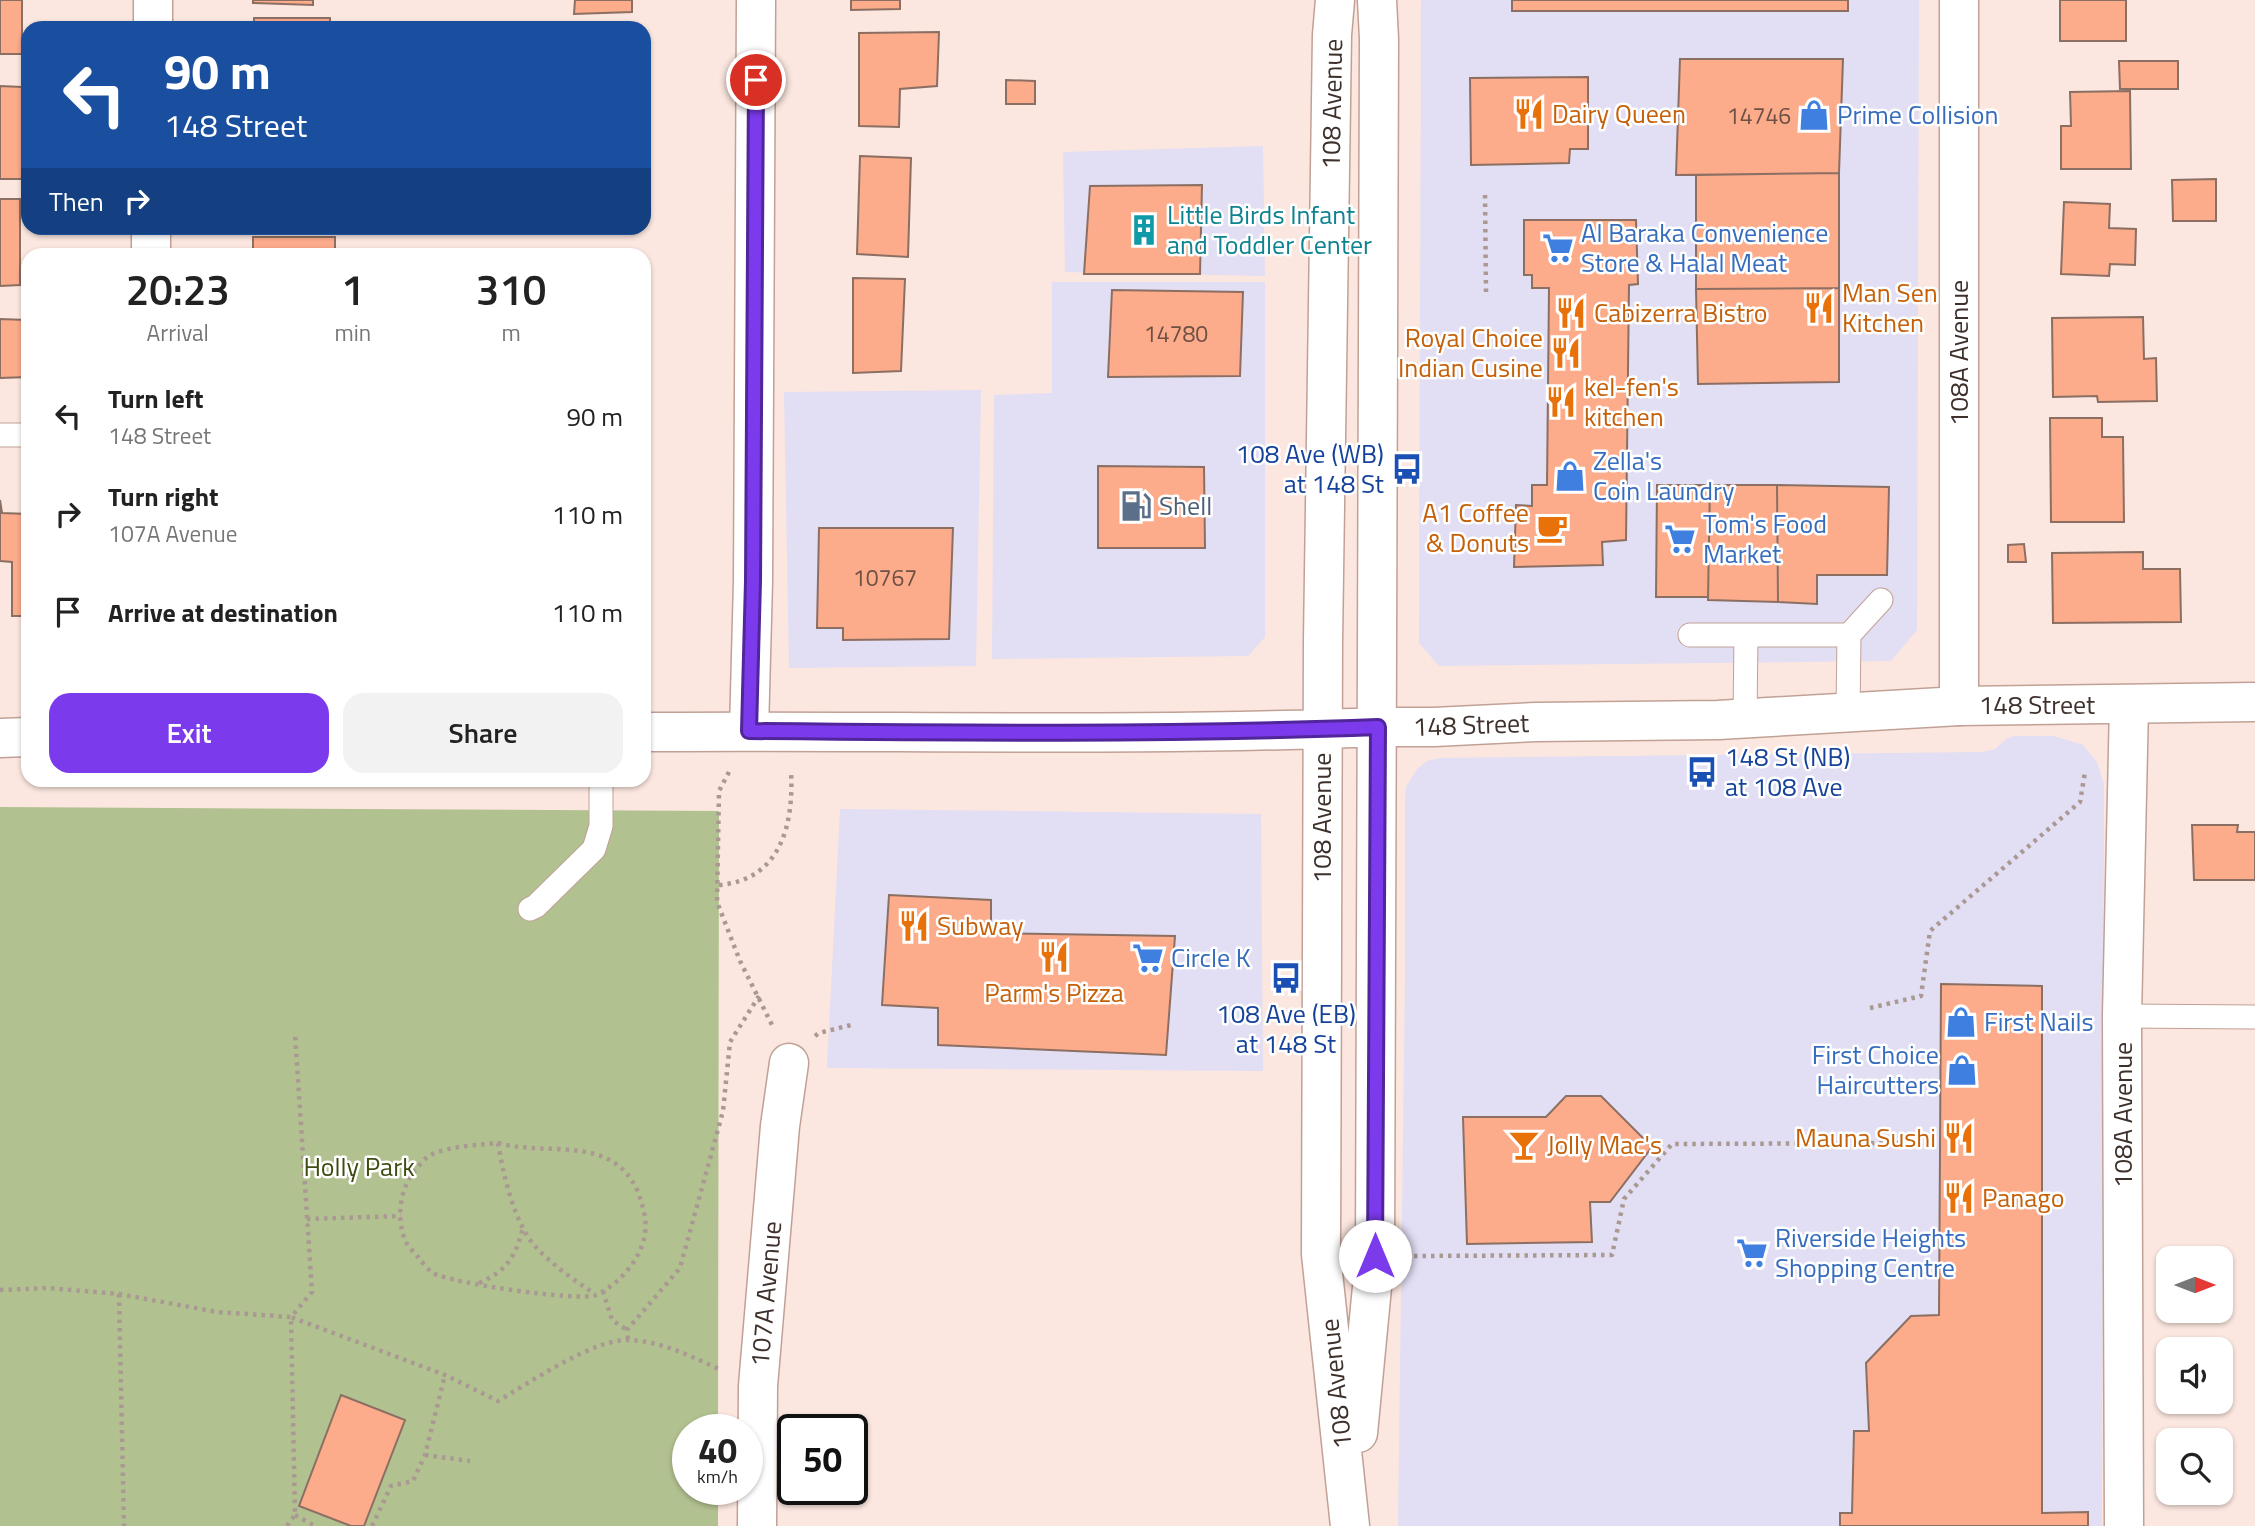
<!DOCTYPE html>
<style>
body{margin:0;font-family:"Titillium Web",sans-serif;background:#f2f2f2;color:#222;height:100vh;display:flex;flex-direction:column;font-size:26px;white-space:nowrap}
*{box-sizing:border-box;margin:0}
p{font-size:23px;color:#767676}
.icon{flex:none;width:38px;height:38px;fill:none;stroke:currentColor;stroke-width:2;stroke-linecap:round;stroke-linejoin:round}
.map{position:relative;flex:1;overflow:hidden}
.panel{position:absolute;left:21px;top:248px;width:630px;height:539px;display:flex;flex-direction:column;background:#fff;border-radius:21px;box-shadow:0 2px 5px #0004}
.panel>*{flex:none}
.hud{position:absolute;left:21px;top:21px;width:630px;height:214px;border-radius:21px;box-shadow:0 2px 5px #0004;background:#1a4fa0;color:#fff;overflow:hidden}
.needle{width:46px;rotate:90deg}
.tools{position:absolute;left:2156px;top:1246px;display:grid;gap:14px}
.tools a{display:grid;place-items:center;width:77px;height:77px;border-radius:14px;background:#fff;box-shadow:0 2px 5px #0004;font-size:35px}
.speed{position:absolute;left:672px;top:1414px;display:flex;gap:14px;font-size:35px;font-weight:700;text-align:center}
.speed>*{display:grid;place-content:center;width:91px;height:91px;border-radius:50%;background:#fff;box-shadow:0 2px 5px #0004;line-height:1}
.speed small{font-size:18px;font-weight:400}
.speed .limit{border:4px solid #111;border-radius:10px;background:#fff;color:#111}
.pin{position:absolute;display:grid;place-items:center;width:60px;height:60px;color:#fff;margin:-30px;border:4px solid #fff;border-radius:50%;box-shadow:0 2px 7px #0007}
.me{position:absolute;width:77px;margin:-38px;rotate:0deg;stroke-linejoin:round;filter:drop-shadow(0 0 5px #0008)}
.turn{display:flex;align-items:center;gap:24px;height:147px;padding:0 28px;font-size:32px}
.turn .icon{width:91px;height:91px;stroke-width:2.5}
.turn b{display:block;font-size:49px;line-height:60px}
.then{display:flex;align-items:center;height:66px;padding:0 28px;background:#0003;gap:14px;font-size:26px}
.eta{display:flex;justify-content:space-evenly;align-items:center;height:119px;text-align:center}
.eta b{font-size:42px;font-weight:600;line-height:49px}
.button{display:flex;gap:14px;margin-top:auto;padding:14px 28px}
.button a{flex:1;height:80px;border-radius:21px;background:#7c3aed;color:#fff;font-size:28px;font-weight:600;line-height:80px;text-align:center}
.button a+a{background:#f2f2f2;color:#222}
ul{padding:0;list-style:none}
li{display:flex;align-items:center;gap:21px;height:98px;padding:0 28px}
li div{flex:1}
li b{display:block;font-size:26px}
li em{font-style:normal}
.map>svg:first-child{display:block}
.commercial{fill:#e2def4}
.green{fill:#b2c190}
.building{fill:#fcab8b;stroke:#8c6f63;stroke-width:2}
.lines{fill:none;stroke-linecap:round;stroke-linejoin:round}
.service-casing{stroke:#c1a195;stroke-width:25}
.minor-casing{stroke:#c1a195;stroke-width:41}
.tertiary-casing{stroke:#c1a195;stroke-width:41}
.secondary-casing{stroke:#c1a195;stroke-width:41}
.path{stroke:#aa9992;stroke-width:4.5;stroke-dasharray:3.5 5;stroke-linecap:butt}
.service{stroke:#fff;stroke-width:23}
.minor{stroke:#fff;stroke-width:38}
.tertiary{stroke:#fff;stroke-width:38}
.secondary{stroke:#fff;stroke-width:38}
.route-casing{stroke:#51269a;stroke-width:18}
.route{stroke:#7c3aed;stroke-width:12}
.labels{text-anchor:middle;stroke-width:5;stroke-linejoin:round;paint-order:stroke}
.number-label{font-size:23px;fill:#6e5044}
.street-label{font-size:26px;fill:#3e312c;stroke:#fff}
.food-label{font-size:26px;fill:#c56008;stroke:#fff;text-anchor:start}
.shop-label{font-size:26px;fill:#366cbe;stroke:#fff;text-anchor:start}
.culture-label{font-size:26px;fill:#0d838f;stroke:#fff;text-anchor:start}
.transit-label{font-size:26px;fill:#164399;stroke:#fff;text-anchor:end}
.service-label{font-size:26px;fill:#4e5e75;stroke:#fff;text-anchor:start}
.park-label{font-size:26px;fill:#3e4c13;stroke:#fff}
</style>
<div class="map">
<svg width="2255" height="1526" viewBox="0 0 2255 1526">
<rect width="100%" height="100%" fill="#fbe7df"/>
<path class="commercial" d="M1421,0H1919L1917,630L1891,661L1439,666L1419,643Z
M1263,146L1265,276L1065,272L1063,152Z
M1052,282H1265V637L1248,656L992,659L994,395L1052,393Z
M981,390L976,666L789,668L784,392Z
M2014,736H2054L2083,745L2097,762L2104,784L2102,1526H1398L1405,981V796L1406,787L1417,769L1427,761L1440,758L1982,752L1995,749L2006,739Z
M840,809L1261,814L1263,1071L827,1068Z"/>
<path class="green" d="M0,807L719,811L718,1430H688V1489H718V1526H0Z"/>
<path class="building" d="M0,0H22V54H0Z
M253,0H313V5L253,3Z
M575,0H632V12L574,14Z
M851,0H900V9L851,10Z
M1512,0H1848V11H1512Z
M2060,0H2126V41H2060Z
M254,18H330V28H254Z
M939,32L937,86L900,89L899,127L859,126V33Z
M1680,59H1843L1839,173L1676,175Z
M2119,61H2178V89H2120Z
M1588,77V149H1570L1569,163L1471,165L1470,78Z
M1006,80L1035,81V104H1006Z
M0,86L22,87V122H28V179H0Z
M2130,91L2131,169H2061V126H2071L2070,92Z
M860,156L911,158L908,257L857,254Z
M1839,173V288L1696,289V175Z
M2216,179V221H2173L2172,180Z
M1202,185L1200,274H1084L1090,186Z
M0,199H20V285L0,286Z
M2064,202L2110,204L2109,228L2136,229L2135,265L2110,264L2109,276L2061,274Z
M1524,220H1636L1638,284L1629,285L1626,540L1602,542L1603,565L1514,567L1516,505L1532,506V485H1547L1549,288H1532V275H1524Z
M570,228H632V231L570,230Z
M253,237H335V256H253Z
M853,278L905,279L901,371L853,373Z
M1839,288V382L1698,384L1696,289Z
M1112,290L1243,292L1240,376L1108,377Z
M2143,317L2144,359L2156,358L2157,401L2098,402L2097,396L2053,397L2052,318Z
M0,319L27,320L28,377L0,378Z
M2050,418H2102V437H2123L2124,522H2051Z
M1098,466L1204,467L1205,548H1098Z
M1657,485H1710L1708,597H1656Z
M1710,485H1777L1778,602L1708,600Z
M1777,485L1889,487L1887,575H1817V604L1778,602Z
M0,500L2,513L28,514V616H12V562L0,561Z
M819,528H953L949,639L843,640V628H817Z
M2024,544L2026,562H2008V545Z
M2143,552V569H2180L2181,622L2053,623L2052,553Z
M2192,825H2238L2237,832H2255V880H2194Z
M889,895L991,900V933L1175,936L1166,1055L938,1045V1008L882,1005Z
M1941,984L2042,986V1513L2088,1512V1526H1840V1513H1852L1854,1431H1869L1866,1363L1911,1316L1939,1315Z
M1566,1096H1601L1652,1147L1610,1202H1590L1592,1242L1467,1244L1463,1117H1546Z
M341,1395L405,1420L364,1526H351L299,1506Z"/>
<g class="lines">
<defs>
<path id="service" d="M0,435H28
M1690,635H1849L1848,712
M1849,635L1881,600
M1745,718L1746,635
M530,909L536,906L594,849L601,826V780
M2122,1016L2255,1017"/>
<path id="minor" d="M1959,0V706
M153,28V0
M151,256V228
M749,731L753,581L756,0
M757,1526L758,1386L780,1126L789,1063
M2124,1526L2122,1016L2129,705"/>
<path id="tertiary" d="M1378,727H1434L1536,722L1718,720L1959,706L2255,702"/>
<path id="secondary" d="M1335,0L1332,35L1323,641L1321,1254L1350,1526
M644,732C889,730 1133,737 1378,727
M0,738L28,737
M1358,1433L1375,1256L1379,39L1377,0"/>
</defs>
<use href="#service" class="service-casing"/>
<use href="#minor" class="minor-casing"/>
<use href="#tertiary" class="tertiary-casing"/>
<use href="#secondary" class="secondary-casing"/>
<path class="path" d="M1485,195L1486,293
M729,772L719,791L717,902L740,961L774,1029
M719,885C781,880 794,824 791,771
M1870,1008L1921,996L1930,931L2080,802L2085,772
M815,1036L819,1033L855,1024
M498,1143C548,1157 612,1133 638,1192C643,1206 647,1219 645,1234C641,1260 619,1284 596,1295C579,1302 450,1283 433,1273C427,1269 422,1262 418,1257C414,1252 407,1246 405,1240C396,1217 400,1189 415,1170C420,1165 425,1158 430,1155C451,1146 476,1145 498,1143Z
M498,1143C503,1173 514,1223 535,1246C552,1265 574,1280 595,1294
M307,1219L401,1216
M1414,1256L1612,1255L1624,1199L1672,1144L1921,1143
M479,1283C507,1271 516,1256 523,1227
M0,1290L48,1288L119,1294L217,1312L291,1317L312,1292L295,1034
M603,1291L612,1320L627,1330
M119,1294L124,1526
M628,1339L627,1330L680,1268L723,1111L730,1042L759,996
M425,1455L470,1461
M295,1515L315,1526
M287,1526L295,1515L291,1317L445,1375L498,1401C529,1383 595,1338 629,1340C662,1341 692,1357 721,1370
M372,1526L391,1486L413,1481L425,1455L445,1375"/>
<use href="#service" class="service"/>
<use href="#minor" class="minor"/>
<use href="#tertiary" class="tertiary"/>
<use href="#secondary" class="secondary"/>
</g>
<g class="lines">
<defs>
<path id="route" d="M756,80L753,581L749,731C959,733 1168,735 1378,727L1375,1256"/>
</defs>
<use href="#route" class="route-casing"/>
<use href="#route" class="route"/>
</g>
<defs>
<symbol id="restaurant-bare" viewBox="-9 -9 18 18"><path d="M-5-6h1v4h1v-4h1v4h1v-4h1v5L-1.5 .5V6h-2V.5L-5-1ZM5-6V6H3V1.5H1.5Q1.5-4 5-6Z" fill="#e8710a" stroke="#fff" stroke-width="2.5" paint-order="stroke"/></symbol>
<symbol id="shop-bare" viewBox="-9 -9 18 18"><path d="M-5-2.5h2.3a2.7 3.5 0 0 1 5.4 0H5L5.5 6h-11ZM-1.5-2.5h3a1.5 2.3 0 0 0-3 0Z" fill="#3f7fe0" stroke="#fff" stroke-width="2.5" paint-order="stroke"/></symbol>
<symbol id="building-bare" viewBox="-9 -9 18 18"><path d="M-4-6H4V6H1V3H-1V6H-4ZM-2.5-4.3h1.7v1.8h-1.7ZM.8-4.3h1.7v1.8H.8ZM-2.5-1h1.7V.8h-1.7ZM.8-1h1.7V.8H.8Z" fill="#0f9aa8" stroke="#fff" stroke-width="2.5" paint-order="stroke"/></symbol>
<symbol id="supermarket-bare" viewBox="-9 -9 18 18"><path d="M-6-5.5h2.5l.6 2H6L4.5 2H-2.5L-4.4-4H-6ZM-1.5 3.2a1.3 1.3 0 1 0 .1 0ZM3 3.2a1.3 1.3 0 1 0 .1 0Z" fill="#3f7fe0" stroke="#fff" stroke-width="2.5" paint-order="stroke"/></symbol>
<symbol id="bus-bare" viewBox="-9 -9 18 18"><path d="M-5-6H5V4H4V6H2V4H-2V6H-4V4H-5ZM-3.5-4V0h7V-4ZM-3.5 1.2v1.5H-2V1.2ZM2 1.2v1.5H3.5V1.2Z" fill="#1a4fb4" stroke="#fff" stroke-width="2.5" paint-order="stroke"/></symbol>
<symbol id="fuel-bare" viewBox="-9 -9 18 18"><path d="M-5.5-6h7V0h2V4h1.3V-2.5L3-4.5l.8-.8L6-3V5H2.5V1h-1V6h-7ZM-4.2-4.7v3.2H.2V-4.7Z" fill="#5c6f8a" stroke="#fff" stroke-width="2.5" paint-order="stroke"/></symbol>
<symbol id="cafe-bare" viewBox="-9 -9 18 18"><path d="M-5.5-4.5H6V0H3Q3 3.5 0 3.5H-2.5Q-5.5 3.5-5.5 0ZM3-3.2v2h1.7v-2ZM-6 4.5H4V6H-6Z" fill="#e8710a" stroke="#fff" stroke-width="2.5" paint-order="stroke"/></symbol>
<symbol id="bar-bare" viewBox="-9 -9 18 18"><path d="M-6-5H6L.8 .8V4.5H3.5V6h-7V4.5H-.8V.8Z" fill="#e8710a" stroke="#fff" stroke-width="2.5" paint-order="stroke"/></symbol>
</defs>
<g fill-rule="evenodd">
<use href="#restaurant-bare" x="1507" y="92" width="44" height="44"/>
<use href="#shop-bare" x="1792" y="93" width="44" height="44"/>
<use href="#building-bare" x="1122" y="208" width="44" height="44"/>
<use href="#supermarket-bare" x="1536" y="226" width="44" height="44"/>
<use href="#restaurant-bare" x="1797" y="286" width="44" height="44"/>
<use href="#restaurant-bare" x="1549" y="291" width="44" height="44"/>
<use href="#restaurant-bare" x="1544" y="331" width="44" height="44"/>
<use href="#restaurant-bare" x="1539" y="380" width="44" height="44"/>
<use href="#bus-bare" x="1385" y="447" width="44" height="44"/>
<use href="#shop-bare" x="1548" y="454" width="44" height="44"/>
<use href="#fuel-bare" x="1114" y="484" width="44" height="44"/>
<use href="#cafe-bare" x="1530" y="506" width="44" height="44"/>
<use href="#supermarket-bare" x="1658" y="517" width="44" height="44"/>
<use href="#bus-bare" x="1680" y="750" width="44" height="44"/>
<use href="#restaurant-bare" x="892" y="904" width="44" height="44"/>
<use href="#restaurant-bare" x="1032" y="935" width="44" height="44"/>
<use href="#supermarket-bare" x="1126" y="936" width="44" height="44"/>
<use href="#bus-bare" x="1264" y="956" width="44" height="44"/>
<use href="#shop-bare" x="1939" y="1000" width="44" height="44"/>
<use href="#shop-bare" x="1940" y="1048" width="44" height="44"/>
<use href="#restaurant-bare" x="1937" y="1116" width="44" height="44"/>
<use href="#bar-bare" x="1502" y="1123" width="44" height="44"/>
<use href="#restaurant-bare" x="1937" y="1176" width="44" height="44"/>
<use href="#supermarket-bare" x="1730" y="1231" width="44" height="44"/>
</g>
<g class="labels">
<g class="number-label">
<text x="1759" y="124">14746</text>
<text x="1176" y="342">14780</text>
<text x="885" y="586">10767</text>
</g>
<g class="street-label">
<text transform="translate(1332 104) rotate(-89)" y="9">108 Avenue</text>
<text transform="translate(1959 353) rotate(-90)" y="9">108A Avenue</text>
<text x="2037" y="714">148 Street</text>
<text transform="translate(1471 725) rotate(-2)" y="9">148 Street</text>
<text transform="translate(1322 818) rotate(-90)" y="9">108 Avenue</text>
<text transform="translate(2123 1115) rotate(-90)" y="9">108A Avenue</text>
<text transform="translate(766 1294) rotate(-85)" y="9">107A Avenue</text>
<text transform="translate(1336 1384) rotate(-96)" y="9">108 Avenue</text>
</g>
<g class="food-label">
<text x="1552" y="123">Dairy Queen</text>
<text x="1842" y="302">Man Sen<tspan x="1842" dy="30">Kitchen</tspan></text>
<text x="1594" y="322">Cabizerra Bistro</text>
<text x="1543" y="347" text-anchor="end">Royal Choice<tspan x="1543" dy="30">Indian Cusine</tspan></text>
<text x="1584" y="396">kel-fen's<tspan x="1584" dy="30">kitchen</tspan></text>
<text x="1529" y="522" text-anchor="end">A1 Coffee<tspan x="1529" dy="30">&amp; Donuts</tspan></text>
<text x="937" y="935">Subway</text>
<text x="1054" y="1002" text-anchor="middle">Parm's Pizza</text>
<text x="1936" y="1147" text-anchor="end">Mauna Sushi</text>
<text x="1547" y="1154">Jolly Mac's</text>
<text x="1982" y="1207">Panago</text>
</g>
<g class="shop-label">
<text x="1837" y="124">Prime Collision</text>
<text x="1581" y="242">Al Baraka Convenience<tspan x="1581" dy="30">Store &amp; Halal Meat</tspan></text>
<text x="1593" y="470">Zella's<tspan x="1593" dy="30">Coin Laundry</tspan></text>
<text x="1703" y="533">Tom's Food<tspan x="1703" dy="30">Market</tspan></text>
<text x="1171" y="967">Circle K</text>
<text x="1984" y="1031">First Nails</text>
<text x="1939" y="1064" text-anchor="end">First Choice<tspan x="1939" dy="30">Haircutters</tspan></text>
<text x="1775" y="1247">Riverside Heights<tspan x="1775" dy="30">Shopping Centre</tspan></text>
</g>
<g class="culture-label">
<text x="1167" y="224">Little Birds Infant<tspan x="1167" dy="30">and Toddler Center</tspan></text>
</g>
<g class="transit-label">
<text x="1384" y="463">108 Ave (WB)<tspan x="1384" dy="30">at 148 St</tspan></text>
<text x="1725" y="766" text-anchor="start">148 St (NB)<tspan x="1725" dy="30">at 108 Ave</tspan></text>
<text x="1286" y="1023" text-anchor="middle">108 Ave (EB)<tspan x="1286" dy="30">at 148 St</tspan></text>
</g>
<g class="service-label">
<text x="1159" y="515">Shell</text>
</g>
<g class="park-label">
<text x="359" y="1176">Holly Park</text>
</g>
</g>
</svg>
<div class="tools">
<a><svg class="needle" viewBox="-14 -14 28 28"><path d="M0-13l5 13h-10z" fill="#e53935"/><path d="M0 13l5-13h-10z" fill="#767676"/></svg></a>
<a><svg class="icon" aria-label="sound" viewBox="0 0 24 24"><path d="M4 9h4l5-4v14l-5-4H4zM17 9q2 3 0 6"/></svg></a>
<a><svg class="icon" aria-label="search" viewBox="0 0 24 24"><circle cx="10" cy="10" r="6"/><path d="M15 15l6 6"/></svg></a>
</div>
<div class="speed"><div>40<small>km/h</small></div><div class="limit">50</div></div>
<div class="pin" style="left:756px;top:80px;background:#d93025"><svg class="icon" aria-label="arrive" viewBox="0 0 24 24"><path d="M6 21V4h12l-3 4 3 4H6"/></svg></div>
<svg class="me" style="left:1375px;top:1256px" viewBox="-20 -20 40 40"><circle r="19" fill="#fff"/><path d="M0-13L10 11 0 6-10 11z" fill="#7c3aed"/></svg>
<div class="hud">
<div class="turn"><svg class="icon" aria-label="left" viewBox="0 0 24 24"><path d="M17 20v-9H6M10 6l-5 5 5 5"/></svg><div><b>90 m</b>148 Street</div></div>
<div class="then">Then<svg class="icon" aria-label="right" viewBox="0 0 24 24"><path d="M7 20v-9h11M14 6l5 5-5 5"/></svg></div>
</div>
<section class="panel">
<div class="eta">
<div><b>20:23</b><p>Arrival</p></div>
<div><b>1</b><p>min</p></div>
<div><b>310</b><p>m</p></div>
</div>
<ul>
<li><svg class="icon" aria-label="left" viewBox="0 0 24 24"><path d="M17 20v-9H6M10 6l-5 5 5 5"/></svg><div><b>Turn left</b><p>148 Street</p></div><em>90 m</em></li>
<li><svg class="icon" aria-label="right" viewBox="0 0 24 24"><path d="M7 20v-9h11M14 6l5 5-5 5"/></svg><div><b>Turn right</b><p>107A Avenue</p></div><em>110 m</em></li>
<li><svg class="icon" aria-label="arrive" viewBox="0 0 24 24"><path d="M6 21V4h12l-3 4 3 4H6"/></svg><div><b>Arrive at destination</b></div><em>110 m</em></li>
</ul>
<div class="button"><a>Exit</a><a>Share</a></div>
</section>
</div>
